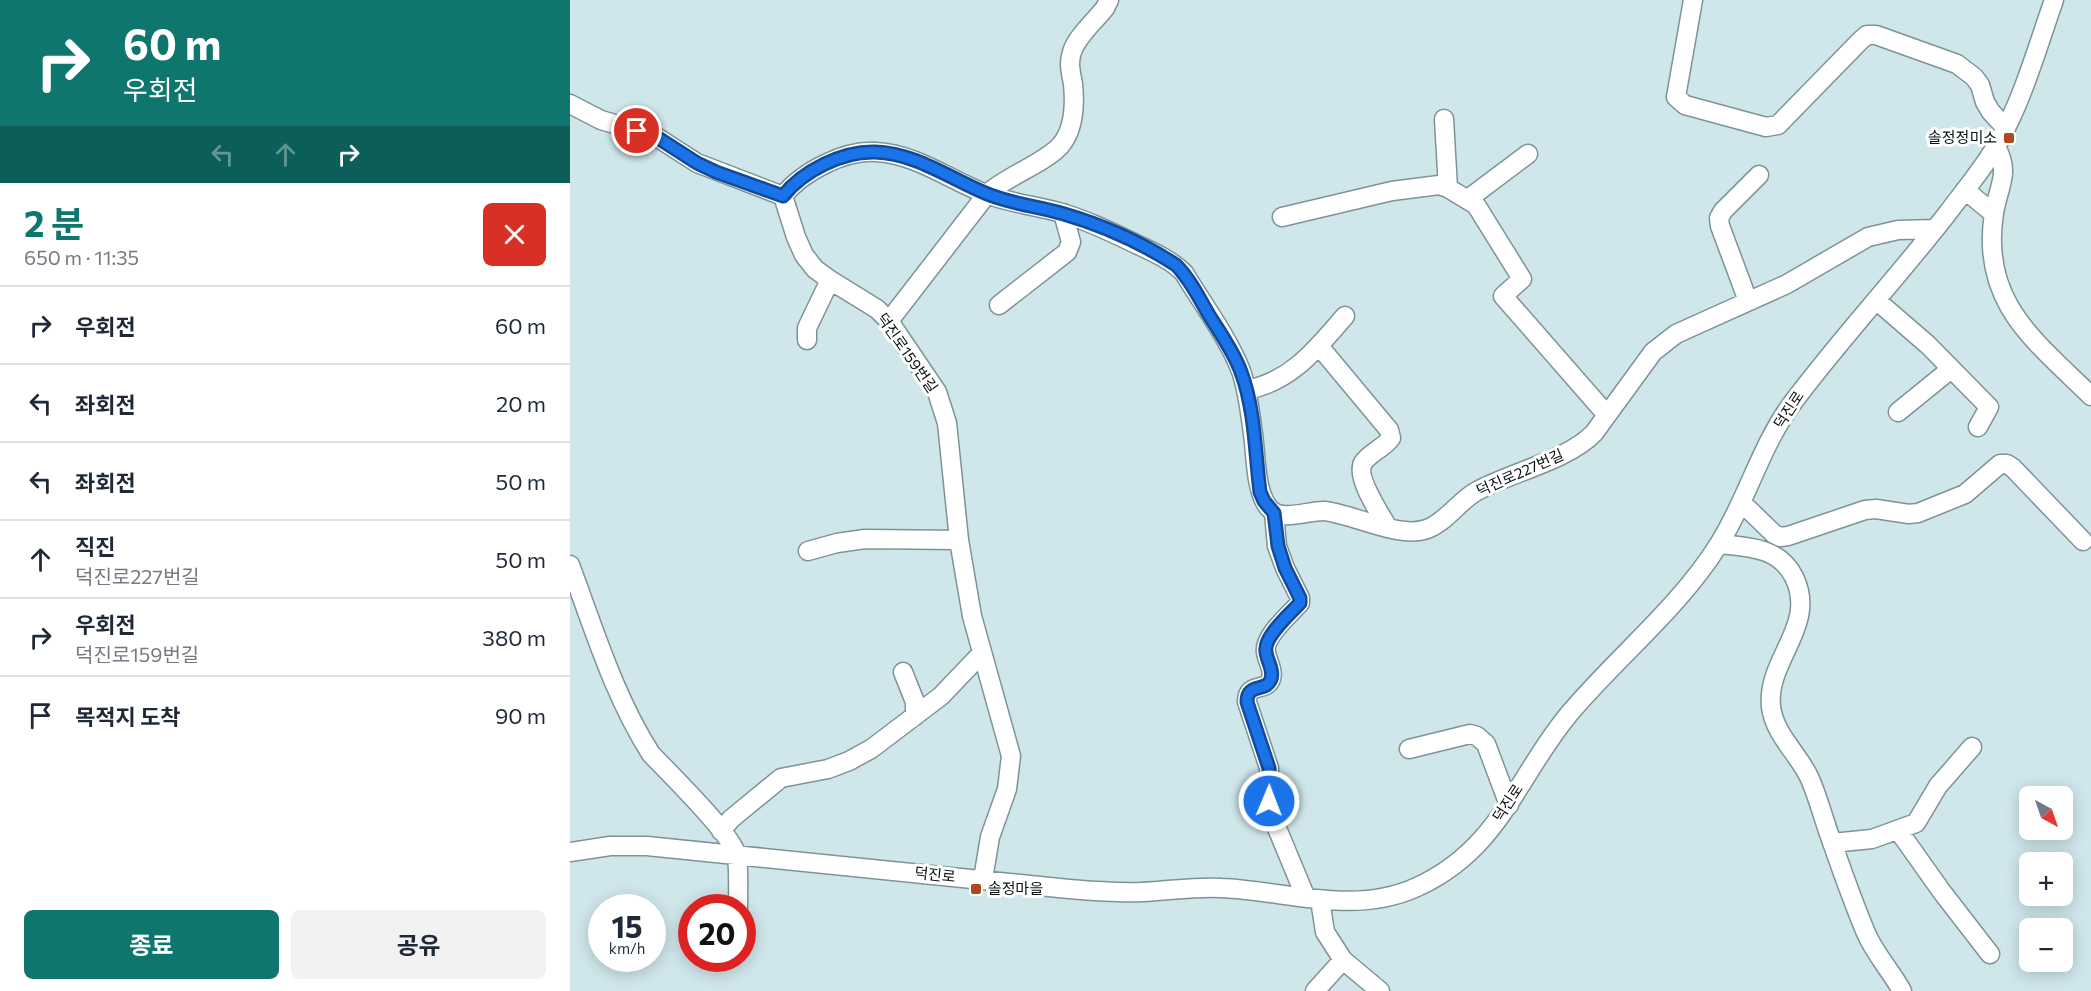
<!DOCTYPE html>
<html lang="ko">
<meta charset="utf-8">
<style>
body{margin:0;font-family:Commissioner,"Noto Sans KR",sans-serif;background:#f2f2f3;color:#1f2937;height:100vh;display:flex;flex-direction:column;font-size:22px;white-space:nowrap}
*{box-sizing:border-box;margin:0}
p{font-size:20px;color:#747a83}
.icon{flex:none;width:33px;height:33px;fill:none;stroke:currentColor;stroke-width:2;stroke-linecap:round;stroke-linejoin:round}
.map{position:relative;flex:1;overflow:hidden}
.panel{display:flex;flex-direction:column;background:#fff;width:570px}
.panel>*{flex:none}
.banner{background:#0f766e;color:#fff;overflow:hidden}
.needle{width:39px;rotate:140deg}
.tools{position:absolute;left:1449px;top:786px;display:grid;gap:12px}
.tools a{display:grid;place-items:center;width:54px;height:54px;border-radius:9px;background:#fff;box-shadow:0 3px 15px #0003;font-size:30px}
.speed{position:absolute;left:18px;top:894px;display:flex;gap:12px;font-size:30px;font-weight:700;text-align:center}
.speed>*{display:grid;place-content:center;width:78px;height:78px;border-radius:50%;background:#fff;box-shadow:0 3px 15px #0003;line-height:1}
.speed small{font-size:15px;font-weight:400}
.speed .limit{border:9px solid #d22;background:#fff;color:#111}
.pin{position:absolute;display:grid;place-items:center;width:51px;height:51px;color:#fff;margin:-26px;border:3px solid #fff;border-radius:50%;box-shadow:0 2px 6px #0007}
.me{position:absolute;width:66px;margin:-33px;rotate:1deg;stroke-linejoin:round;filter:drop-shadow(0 0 4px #0008)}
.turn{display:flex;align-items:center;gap:21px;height:126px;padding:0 24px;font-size:27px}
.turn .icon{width:78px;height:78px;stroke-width:2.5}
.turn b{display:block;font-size:42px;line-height:51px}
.lanes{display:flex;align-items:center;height:57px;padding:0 24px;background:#0003;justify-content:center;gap:30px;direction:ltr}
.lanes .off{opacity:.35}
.round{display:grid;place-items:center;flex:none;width:63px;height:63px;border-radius:9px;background:#f2f2f3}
.head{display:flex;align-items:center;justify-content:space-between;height:102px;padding:0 24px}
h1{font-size:36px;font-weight:700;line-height:45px;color:#0f766e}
.cta{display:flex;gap:12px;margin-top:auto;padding:12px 24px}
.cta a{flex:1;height:69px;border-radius:9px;background:#0f766e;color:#fff;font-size:24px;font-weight:700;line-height:69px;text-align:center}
.cta a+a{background:#f2f2f3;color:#1f2937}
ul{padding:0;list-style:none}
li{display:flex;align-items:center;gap:18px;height:78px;padding:0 24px;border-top:2px solid #e0e1e3}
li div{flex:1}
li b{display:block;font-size:22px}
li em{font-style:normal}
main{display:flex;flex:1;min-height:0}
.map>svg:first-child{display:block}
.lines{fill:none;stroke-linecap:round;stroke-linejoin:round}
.minor-casing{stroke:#7e9397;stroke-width:21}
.minor{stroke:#fff;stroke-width:18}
.route-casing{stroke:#114b97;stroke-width:15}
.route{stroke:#1a73e8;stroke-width:10}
.poi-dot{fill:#af4820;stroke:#fff;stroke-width:2}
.labels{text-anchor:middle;stroke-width:6;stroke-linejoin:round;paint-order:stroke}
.poi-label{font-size:15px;fill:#081011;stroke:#fff;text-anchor:end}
.street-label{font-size:15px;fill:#081011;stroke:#fff}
</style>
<main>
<section class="panel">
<div class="banner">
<div class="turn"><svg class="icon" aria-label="right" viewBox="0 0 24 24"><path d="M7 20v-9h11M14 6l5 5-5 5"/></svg><div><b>60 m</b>우회전</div></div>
<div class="lanes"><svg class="icon off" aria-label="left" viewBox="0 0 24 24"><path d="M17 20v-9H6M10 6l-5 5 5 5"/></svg><svg class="icon off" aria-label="ahead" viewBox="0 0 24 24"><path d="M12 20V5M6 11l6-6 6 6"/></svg><svg class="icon" aria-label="right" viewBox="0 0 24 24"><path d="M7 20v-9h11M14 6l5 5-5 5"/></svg></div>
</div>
<div class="head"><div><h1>2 분</h1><p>650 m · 11:35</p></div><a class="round" style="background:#d93025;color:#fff"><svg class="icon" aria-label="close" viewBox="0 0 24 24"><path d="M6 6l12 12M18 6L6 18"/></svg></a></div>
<ul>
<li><svg class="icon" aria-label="right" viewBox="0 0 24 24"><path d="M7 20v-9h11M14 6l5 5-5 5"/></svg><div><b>우회전</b></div><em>60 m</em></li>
<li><svg class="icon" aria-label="left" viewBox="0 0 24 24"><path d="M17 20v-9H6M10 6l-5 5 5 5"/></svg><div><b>좌회전</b></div><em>20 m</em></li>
<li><svg class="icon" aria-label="left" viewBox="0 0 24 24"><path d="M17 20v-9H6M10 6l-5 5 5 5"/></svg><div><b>좌회전</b></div><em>50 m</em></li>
<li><svg class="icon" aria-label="ahead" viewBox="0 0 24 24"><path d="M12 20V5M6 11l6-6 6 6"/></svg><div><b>직진</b><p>덕진로227번길</p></div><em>50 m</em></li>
<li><svg class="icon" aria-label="right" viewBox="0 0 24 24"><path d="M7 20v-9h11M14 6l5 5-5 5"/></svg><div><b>우회전</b><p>덕진로159번길</p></div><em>380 m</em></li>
<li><svg class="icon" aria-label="arrive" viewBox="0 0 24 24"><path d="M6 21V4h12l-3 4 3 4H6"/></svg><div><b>목적지 도착</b></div><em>90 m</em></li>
</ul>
<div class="cta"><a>종료</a><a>공유</a></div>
</section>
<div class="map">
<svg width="1521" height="991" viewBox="0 0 1521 991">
<rect width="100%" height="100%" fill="#cfe6ea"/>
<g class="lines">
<defs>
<path id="minor" d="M1123,0L1106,97L1115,105L1196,127L1208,125L1291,40L1297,35H1306L1387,64L1404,77L1410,85L1415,102L1421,112L1436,128
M0,104L31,120L85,136L127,163L213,196L226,237L234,255L245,269L260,280L307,309L319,321L367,392L377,423L389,540L402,616L441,756L437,789L420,837L413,879
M874,119L878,188
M1426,147C1441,173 1428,187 1424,213C1410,302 1464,340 1521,396
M1395,190L1424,214
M213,196C232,172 274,150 306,152C346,154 380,180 416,194C440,203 467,206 492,213C519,221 543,233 568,245C585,253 601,260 614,273C632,303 659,339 671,371C678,391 680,413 683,434C686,454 685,492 699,508C711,523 739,510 755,511C786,515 829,539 857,529C875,523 890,500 907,491C942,472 998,460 1024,433L1083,352L1106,334L1217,284L1298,237L1328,230L1365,229
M898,199L958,154
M712,217L822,191L869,185L878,188L906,205L952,279L933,296L1037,415
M1306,300L1358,345L1419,407L1408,427
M1178,301L1150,226L1149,218L1153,211L1189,175
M429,305L497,252L501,242L493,213
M319,321L417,194C437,176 473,164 490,146C504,130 505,104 503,84C501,73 498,63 502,52C507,36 525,21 535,8L539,0
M237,340V328L260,280
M749,346L819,430L821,438C814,448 799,453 793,463C785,477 811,515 818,528
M677,390C722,381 746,349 775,316
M1328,412L1381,369
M1171,502L1204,534L1210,537L1218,536L1295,510L1306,509L1339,514L1348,513L1395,494L1430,464H1437L1443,468L1513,541
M704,513L707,546L715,568L730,598V603C720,614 693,637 696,652C697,661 704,670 701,679C696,693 677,681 677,702L699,768V809L736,898
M1149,544C1178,547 1209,547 1224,577C1248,626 1196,659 1201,707C1205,736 1229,754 1240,779C1247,795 1252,813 1258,831C1270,865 1282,900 1296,933C1305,954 1321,971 1332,991
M238,551L267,543L295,539L389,540
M0,565C24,629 44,696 81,754C98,772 163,835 167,856C169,873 168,891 168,908
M333,672L345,702V716
M839,749L900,734L907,736L916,744L939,805
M1328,830L1372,892L1420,954
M151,831L161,819L211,778L258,769L279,761L301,749L371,696L411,654
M1262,843L1302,839L1346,823L1368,786L1402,747
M0,852L40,846H77L499,889C523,891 548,893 572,892C599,891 626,886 652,888C718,891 784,916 847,887C930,849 946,778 999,714C1048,656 1109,608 1149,544C1178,498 1191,444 1224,401C1272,337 1327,278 1377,214C1394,191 1414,168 1428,143C1453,99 1467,48 1484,0
M773,960L810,991
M745,991L773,960L755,932L750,900"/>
</defs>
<use href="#minor" class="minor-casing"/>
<use href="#minor" class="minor"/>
</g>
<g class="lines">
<defs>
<path id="route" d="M67,131L85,136L127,163L146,172L213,196C233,171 272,151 305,152C345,153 379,178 415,193C440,204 468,206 494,214C532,225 572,243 606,265C620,279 629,298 639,315C650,333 664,352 671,372C685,409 685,453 690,492L694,501L704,513L708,546L715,568L730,598V603C720,614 693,637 696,652C697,661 704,670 701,679C696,693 677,682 677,702L699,768V801"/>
</defs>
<use href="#route" class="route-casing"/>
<use href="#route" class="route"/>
</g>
<g class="poi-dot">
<rect x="1433" y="132" width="12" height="12" rx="3"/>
<rect x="400" y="883" width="12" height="12" rx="3"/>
</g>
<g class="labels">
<g class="poi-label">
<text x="1427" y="143">솔정정미소</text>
<text x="418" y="894" text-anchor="start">솔정마을</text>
</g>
<g class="street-label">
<text transform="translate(337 353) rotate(55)" y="5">덕진로159번길</text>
<text transform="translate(1219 410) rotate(-57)" y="5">덕진로</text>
<text transform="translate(950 473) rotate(-24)" y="5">덕진로227번길</text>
<text transform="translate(938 803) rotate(-57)" y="5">덕진로</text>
<text transform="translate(365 875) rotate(6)" y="5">덕진로</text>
</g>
</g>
</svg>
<div class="tools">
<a><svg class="needle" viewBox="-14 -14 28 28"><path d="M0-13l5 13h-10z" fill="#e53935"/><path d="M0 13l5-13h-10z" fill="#747a83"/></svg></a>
<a>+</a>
<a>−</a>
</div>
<div class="speed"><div>15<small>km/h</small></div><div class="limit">20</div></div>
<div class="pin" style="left:67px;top:131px;background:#d93025"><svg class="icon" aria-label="arrive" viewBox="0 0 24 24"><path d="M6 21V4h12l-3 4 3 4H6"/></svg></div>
<svg class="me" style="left:699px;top:801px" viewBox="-20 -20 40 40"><circle r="17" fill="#1a73e8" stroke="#fff" stroke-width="3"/><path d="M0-11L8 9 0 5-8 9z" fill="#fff"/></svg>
</div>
</main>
